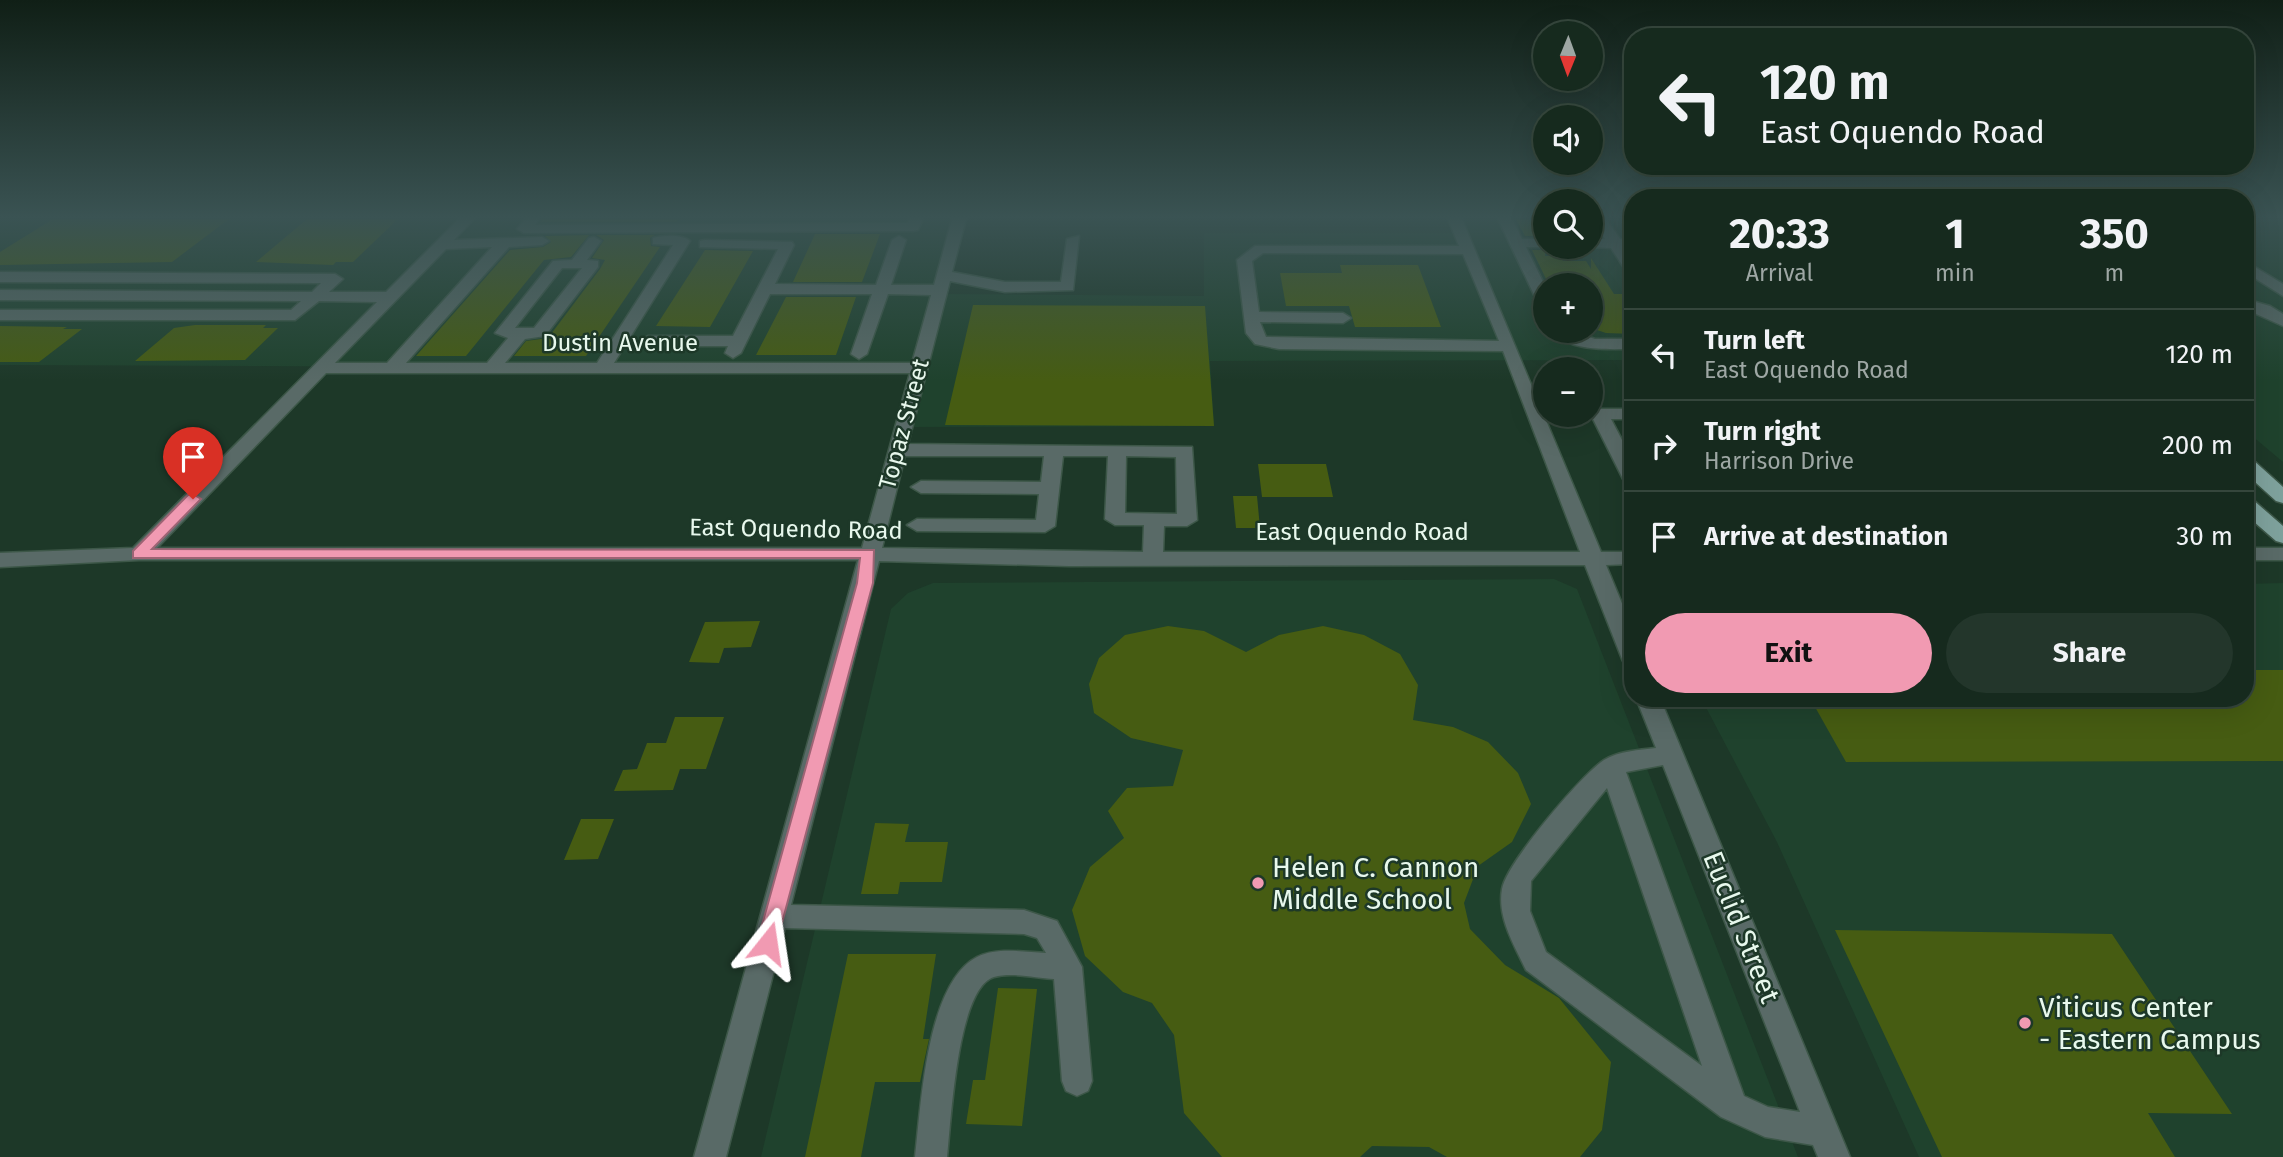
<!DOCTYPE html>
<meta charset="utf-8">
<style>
body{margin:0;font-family:"Fira Sans",sans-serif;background:#23362b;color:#f1f3f6;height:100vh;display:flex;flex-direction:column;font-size:26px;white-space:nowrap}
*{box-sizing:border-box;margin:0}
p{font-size:23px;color:#9ea7a4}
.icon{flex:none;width:38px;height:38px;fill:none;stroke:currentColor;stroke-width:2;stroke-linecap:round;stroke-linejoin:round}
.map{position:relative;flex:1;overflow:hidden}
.details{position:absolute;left:1624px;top:189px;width:630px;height:518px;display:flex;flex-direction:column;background:#162a1e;border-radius:28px;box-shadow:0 7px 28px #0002,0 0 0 2px #35463c}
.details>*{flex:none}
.hud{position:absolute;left:1624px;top:28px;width:630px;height:147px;border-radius:28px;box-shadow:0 7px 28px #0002,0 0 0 2px #35463c;background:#162a1e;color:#f1f3f6;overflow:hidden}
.needle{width:46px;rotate:181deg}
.buttons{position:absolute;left:1533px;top:21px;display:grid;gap:14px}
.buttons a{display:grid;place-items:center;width:70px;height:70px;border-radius:50%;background:#162a1e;box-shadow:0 7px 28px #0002,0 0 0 2px #35463c;font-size:35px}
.pin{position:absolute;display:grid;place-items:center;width:60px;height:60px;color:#fff;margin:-72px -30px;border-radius:50% 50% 50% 0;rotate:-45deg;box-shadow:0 0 7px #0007}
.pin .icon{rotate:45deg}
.me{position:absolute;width:77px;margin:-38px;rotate:15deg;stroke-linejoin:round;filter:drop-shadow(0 0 5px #0008)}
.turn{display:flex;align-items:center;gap:24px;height:147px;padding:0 21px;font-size:32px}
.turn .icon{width:91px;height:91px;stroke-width:2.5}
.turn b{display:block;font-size:49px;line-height:60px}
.eta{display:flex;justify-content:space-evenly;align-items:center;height:119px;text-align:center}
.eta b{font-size:42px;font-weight:700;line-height:49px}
.action{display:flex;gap:14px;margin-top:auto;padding:14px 21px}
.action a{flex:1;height:80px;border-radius:42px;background:#f19ab2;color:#111;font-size:28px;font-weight:700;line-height:80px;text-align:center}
.action a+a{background:#23362b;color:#f1f3f6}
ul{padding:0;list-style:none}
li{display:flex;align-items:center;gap:21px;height:91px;padding:0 21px;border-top:2px solid #35463c}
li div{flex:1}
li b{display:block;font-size:26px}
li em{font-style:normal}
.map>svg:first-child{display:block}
.built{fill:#1f422d;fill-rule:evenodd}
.building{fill:#465c12}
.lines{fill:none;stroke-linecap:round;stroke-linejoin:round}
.minor-casing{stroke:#3d5748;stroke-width:3}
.major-casing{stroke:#3d5748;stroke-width:3}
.minor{fill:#596a67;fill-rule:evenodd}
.major{fill:#7ea19c;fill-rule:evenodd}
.route{fill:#f19ab2;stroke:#9d6474;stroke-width:2}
.poi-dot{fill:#f19ab2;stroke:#1d3828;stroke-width:2.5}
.labels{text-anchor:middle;stroke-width:5;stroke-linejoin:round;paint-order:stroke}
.street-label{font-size:24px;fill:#e8f8ed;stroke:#1d3828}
.near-poi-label{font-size:28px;fill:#e8f8ed;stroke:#1d3828;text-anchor:start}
.near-street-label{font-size:28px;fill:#e8f8ed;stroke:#1d3828}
</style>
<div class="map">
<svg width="2283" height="1157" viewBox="0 0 2283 1157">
<rect width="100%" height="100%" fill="#1d3828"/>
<path class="built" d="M0,219H959L939,294L1204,296V233H1460L1455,219H1545V247H1591V219H1633V360L1210,361L1214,426L903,427L919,369L0,365ZM1545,285H1591V331H1545Z
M2245,219H2283V462L2245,430Z
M1554,579L1577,589L1798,1157H761L891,609L908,593L933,583Z
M2283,583V1157H1919L1777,842L1701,698H2245V584Z"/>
<path class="building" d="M53,219H229L172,262L0,265V252Z
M307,219H398L353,262H336L333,265L256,262Z
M542,219H679L677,222H540Z
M1516,219H1545V236H1525Z
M815,234H880L862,282H793Z
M589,235L571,257L544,260L466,356H416L510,250L543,247L551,242L545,236Z
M596,235H655L650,238L651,246L660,247L586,356H514L526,341L548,338L600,269L605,260L592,258L604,240Z
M705,250L753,251L710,327L656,326Z
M1532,250H1545V256H1560L1563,261H1586L1591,269V258L1614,294H1633V334L1606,333L1591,328V285H1549Z
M1340,265H1418L1441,327H1355L1349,306H1286L1280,273H1342Z
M786,297H856L836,355H756Z
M973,305L1205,306L1214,426L945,425Z
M195,325H266L263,328H278L245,360L135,361L174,328Z
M0,326L67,327L63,329H82L39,362H0Z
M1258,464H1326L1333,497H1262Z
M1233,496H1257L1260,528H1236Z
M760,621L751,647L724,648L719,663L689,662L705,622Z
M1168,626L1204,631L1246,652L1279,635L1323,626L1364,635L1400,654L1418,685L1413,720L1453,727L1488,742L1518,773L1531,804L1512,842L1478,866L1464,903L1470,929L1505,965L1559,998L1611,1062L1602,1130L1580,1157H1447L1429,1147L1372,1146L1360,1157H1222L1184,1113L1174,1035L1152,1003L1123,992L1085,956L1072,910L1090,867L1124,838L1108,811L1127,788L1173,786L1183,750L1131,738L1094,713L1089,684L1099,658L1125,635Z
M2245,670H2283V761L1846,762L1810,698H2245Z
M675,717H724L706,769H680L673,790L614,791L623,770L637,769L647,743H666Z
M581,819H614L598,859L564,860Z
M875,823L909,824L905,842H948L942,882H900L898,894H861Z
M1835,930L2112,934L2232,1114L2148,1113L2175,1157H1942Z
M848,954H936L923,1039H929L924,1062L920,1082H875L861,1157H805Z
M998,988L1037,989L1022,1126L966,1124L973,1080H985Z"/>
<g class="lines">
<defs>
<path id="minor" d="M459,219H474L454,240L542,237L549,241L542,245L509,247L406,363H487L508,338L495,333L553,261L572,260L589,238L594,237L601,241L587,260L598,261V267L545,336L525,339L505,363H597L673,245L653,244V238C664,235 682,234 690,241L614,363H912L931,295L888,294L867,354L859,359L851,354L872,294H770L741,353L733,358L725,353L728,346H648L640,341L648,336H733L778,249L700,247V241L705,240L792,242L794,245L775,284L876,285L892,240L899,236L906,240L891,285H934L952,219H966L952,272L1005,282H1061L1067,239L1079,236L1073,290L1005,292L950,281L908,444L1192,447L1197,520L1187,526H1164L1163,552H1580L1503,351L1279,349L1255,344L1246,333L1237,260L1255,246H1459L1448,219H1462L1601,552H1633V564L1606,565L1633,630V667L1625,665L1622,659L1585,565L1069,566L879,561L791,905L1024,910L1057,921L1082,967L1092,1081L1088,1091L1077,1096L1066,1091L1062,1081L1054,979C1036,978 1012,972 994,977C957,988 951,1122 947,1157H915C921,1107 926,983 977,957C997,947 1024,952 1046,953L1037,938L1024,934L785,928L726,1157H694L858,560H139L0,567V553L133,548L377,302L319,301L295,320H0V310H291L301,301L0,300V290L312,292L321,283L0,282V272L335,274L343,279L329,292H386ZM492,247L387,363H335L446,249ZM1263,253L1463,254L1499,341L1266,337L1260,322L1343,323L1351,318L1343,313L1259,312L1252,261ZM562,268H582L534,328H515ZM326,373H910L862,548H157ZM905,456H1044L1041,482L921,481L911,487L921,493L1039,494L1036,520L917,519L907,525L917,531L1045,532L1055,526L1063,456H1108L1105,519L1115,525H1144L1143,552L882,548ZM1126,456L1176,457L1177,514L1125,513Z
M525,219H539L535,225L908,223L909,219H923L918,230L913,231L524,233L517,229Z
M1498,219H1512L1522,239H1545L1547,247H1526L1545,286V306L1537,301Z
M1592,219H1606L1620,239L1632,241V247L1625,248L1633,259V275L1628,274L1611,248L1589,247L1591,239H1605Z
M2245,261L2283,284V296L2245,272Z
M2245,299L2270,306L2283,314V326L2245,309Z
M1552,331H1571L1595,339H1633V349C1607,349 1570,352 1552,331Z
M1599,409H1633V419H1611L1633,461V485L1623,479L1591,415Z
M2245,548H2283V560H2245Z
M1636,698H1660L1850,1157H1818L1813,1145L1765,1137L1721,1117L1526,970C1514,945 1497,917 1502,889C1506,864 1581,775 1604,760C1619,751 1639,750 1656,748ZM1663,765L1800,1112L1768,1107L1744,1096L1626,772ZM1607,788L1702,1066L1546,952L1530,911L1531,881Z"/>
<path id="major" d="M2245,457L2252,459L2283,487V503L2276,501L2245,473Z
M2245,497L2252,499L2283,526V543L2276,541L2245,514Z"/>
</defs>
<use href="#minor" class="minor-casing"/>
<use href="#major" class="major-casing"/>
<use href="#minor" class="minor"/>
<use href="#major" class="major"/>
</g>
<linearGradient id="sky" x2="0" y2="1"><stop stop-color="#101f16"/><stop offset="0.57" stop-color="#3a5353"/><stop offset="1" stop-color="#3a5353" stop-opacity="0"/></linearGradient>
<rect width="2283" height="381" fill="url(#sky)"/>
<path class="route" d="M193,494L201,499L198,502L152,549L874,550L873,583L775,949L768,952L760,949L757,943L857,583L860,558H133V551L188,495Z"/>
<g class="poi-dot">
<circle cx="1258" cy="883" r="7"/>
<circle cx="2025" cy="1023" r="7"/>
</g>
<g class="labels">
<g class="street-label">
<text x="620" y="351">Dustin Avenue</text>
<text transform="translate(904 424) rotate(-75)" y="8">Topaz Street</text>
<text transform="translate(796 529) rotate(1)" y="8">East Oquendo Road</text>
<text x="1362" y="540">East Oquendo Road</text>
</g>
<g class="near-poi-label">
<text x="1272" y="877">Helen C. Cannon<tspan x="1272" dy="32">Middle School</tspan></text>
<text x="2039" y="1017">Viticus Center<tspan x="2039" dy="32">- Eastern Campus</tspan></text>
</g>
<g class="near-street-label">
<text transform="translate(1742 927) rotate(68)" y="10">Euclid Street</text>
</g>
</g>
</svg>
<div class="buttons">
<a><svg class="needle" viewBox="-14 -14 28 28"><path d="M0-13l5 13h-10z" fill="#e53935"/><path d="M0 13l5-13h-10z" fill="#9ea7a4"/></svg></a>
<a><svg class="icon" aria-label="sound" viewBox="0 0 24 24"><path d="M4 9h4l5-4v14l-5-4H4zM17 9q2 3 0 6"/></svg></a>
<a><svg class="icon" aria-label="search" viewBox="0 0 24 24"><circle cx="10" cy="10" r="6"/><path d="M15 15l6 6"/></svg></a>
<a>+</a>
<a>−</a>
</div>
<div class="pin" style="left:193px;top:499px;background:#d93025"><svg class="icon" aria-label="arrive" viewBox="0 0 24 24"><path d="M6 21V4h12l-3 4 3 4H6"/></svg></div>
<svg class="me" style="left:768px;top:943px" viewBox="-20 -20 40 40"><path d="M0-17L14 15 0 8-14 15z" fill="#f19ab2" stroke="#fff" stroke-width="4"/></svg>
<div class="hud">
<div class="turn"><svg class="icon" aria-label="left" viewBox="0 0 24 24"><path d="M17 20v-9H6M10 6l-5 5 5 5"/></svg><div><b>120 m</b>East Oquendo Road</div></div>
</div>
<section class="details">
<div class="eta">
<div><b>20:33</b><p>Arrival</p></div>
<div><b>1</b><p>min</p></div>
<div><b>350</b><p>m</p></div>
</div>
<ul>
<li><svg class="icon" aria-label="left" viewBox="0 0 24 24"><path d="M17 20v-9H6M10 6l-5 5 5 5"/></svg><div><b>Turn left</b><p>East Oquendo Road</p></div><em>120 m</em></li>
<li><svg class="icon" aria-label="right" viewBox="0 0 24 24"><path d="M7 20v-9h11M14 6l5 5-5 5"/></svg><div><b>Turn right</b><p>Harrison Drive</p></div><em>200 m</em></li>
<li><svg class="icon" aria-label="arrive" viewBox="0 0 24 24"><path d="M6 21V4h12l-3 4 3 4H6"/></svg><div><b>Arrive at destination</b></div><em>30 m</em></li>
</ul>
<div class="action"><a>Exit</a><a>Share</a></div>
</section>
</div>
